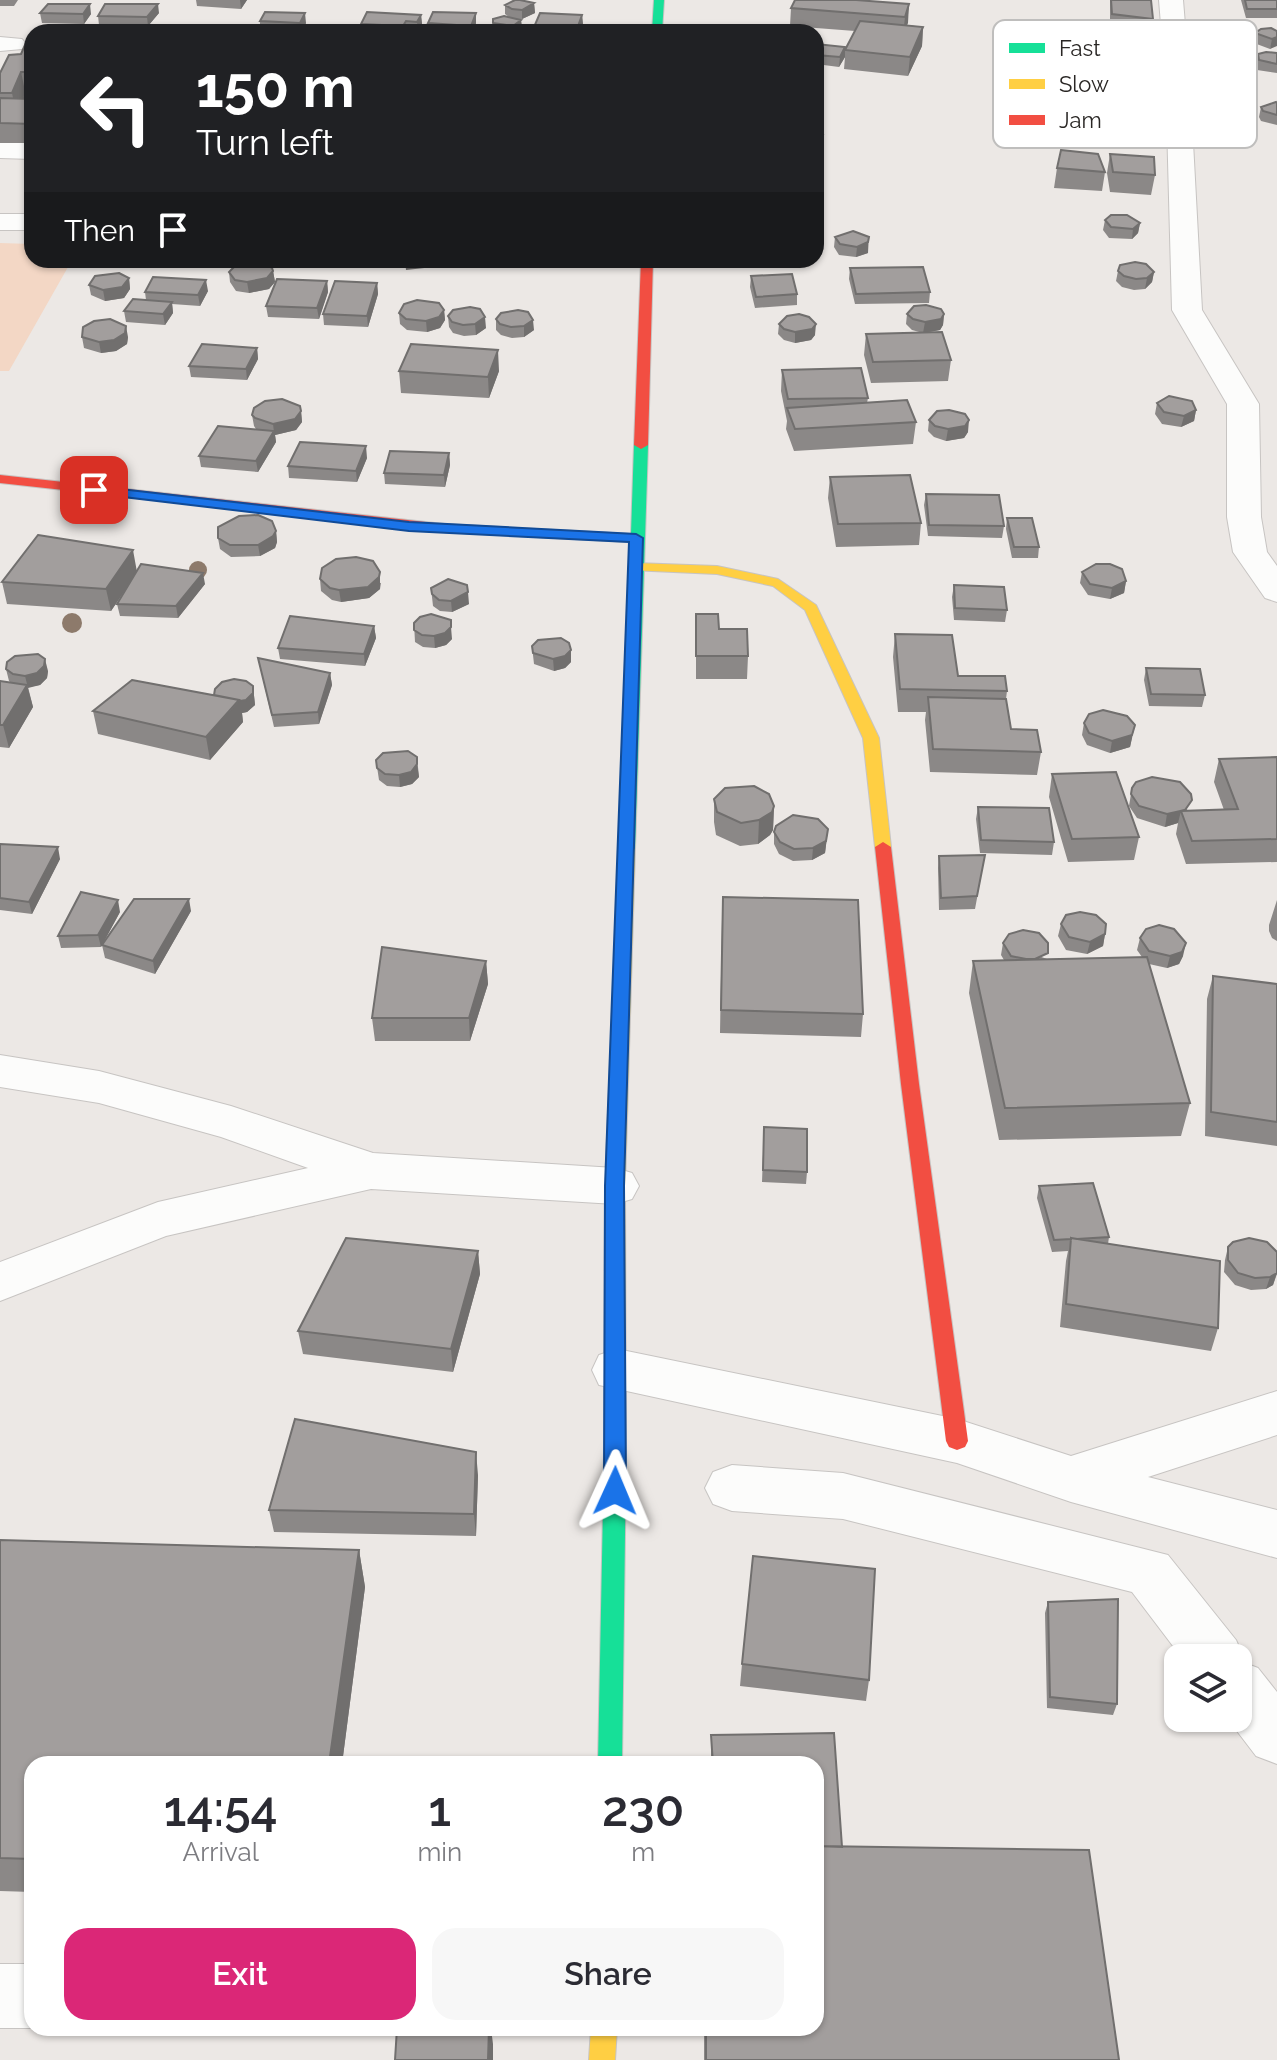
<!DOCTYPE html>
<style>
body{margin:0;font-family:Raleway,sans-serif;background:#f7f7f7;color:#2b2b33;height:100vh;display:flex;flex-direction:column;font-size:30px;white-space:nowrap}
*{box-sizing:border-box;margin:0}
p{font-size:26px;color:#7c7c81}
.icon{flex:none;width:44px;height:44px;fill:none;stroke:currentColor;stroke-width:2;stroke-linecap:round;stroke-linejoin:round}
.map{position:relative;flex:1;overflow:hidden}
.drawer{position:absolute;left:24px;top:1756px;width:800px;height:280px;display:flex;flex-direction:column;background:#fff;border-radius:24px;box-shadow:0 2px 6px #0004}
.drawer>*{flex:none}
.top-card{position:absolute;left:24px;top:24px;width:800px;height:244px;border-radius:24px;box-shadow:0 2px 6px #0004;background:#202124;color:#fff;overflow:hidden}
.controls{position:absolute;left:1164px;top:1644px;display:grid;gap:16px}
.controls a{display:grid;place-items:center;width:88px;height:88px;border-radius:16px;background:#fff;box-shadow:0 2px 6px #0004;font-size:40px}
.pin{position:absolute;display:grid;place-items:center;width:68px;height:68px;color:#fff;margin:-34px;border-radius:16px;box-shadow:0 4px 12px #0006}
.me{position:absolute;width:88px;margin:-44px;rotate:1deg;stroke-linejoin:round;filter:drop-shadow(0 0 6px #0008)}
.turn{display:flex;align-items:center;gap:28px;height:168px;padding:0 40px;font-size:36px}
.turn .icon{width:104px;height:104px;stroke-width:2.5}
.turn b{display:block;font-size:56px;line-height:68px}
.then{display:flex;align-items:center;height:76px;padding:0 40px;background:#0003;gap:16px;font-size:30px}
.eta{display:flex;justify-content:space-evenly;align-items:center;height:136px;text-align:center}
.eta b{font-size:48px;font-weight:600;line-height:56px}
.action{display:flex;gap:16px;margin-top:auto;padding:16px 40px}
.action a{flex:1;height:92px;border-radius:24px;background:#db2777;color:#fff;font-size:32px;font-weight:600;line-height:92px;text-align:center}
.action a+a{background:#f7f7f7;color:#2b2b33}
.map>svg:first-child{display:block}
.green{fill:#f3d7c5}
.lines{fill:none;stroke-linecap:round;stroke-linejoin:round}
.street-casing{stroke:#c7c4c2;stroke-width:2}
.fast-casing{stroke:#c7c4c2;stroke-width:2}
.slow-casing{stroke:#c7c4c2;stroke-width:2}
.jam-casing{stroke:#c7c4c2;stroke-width:2}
.street{fill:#fcfcfb;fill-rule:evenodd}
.fast{fill:#16e098;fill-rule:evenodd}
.slow{fill:#ffcf43;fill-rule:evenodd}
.jam{fill:#f24e42;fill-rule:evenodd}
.tree{fill:#8d7a6b}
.wall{fill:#8b8887}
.shaded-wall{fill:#716f6e}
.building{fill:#a29e9d;stroke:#716f6e;stroke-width:2}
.route{fill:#1a73e8;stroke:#114b97;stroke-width:2}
.key{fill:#fff;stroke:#bfbebd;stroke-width:2}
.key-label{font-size:22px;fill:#292624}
</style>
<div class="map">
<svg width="1277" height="2060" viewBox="0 0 1277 2060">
<rect width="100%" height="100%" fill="#ece8e5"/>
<path class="green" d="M0,243L32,244V260H72L9,371H0Z"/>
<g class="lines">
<defs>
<path id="street" d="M1159,0H1183L1190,86L1202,310L1259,404L1261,517L1267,552L1277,566V602L1265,598L1233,552L1227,517V404L1172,310L1166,86Z
M0,37L22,39L26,44L22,49L0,51Z
M0,142L32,143V159L0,158Z
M0,214H32V230H0Z
M0,1055L99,1071L231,1106L373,1153L615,1168L632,1173L639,1186L632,1199L615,1204L371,1189L166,1236L0,1301V1262L158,1202L308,1168L221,1137L99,1103L0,1087Z
M617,1349L957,1419L1071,1456L1277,1391V1435L1148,1477L1277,1510V1558L1071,1502L957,1463L599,1385L592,1370L599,1355Z
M732,1465L843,1473L1168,1555L1236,1640L1244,1658L1242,1662L1258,1668L1277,1692V1764L1256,1756L1227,1718H1238V1658H1182L1132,1592L843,1519L732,1511L713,1504L705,1488L713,1472Z
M0,1964H32V2028H0Z"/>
<path id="fast" d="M654,0H664L662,32H652Z
M641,441L648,445L635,849L627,854L619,849L631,542L444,532L437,528L444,524L631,534L634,445Z
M615,1448L623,1451L626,1457L622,1764H598L604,1457L607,1451Z"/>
<path id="slow" d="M635,563L717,566L778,579L816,605L879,738L891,847L889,851H877L875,847L863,738L805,610L773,586L717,574L630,570L628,567Z
M627,844L635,849L625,1186L626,1457L623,1463L615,1466L607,1463L604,1457L605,1186L619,849Z
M591,2028H617L615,2060H589Z"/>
<path id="jam" d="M641,260H653L648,445L641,449L634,445Z
M0,475L444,524L451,528L444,532L0,483Z
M883,842L891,847L919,1084L968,1441L965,1447L957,1450L949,1447L946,1441L901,1084L875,847Z"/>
</defs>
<use href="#street" class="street-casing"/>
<use href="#fast" class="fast-casing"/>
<use href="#slow" class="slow-casing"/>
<use href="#jam" class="jam-casing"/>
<use href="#street" class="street"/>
<use href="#fast" class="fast"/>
<use href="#slow" class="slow"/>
<use href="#jam" class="jam"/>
</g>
<g class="tree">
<circle cx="198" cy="570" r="9"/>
<circle cx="72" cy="623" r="10"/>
</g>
<path class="wall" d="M0,0H18L14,6H0Z
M196,0H247L241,9L197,6Z
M1110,0H1151L1153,19L1152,28L1110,24Z
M1241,0H1277V18H1246Z
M534,3L535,13L522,19H519L521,20L522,29L518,32H493V19L509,17L505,14V5Z
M909,4L907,25L923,27L922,46L908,76L844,69L845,57L839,67L816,64V44L845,50L855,31L790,26L791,8Z
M40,13L91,14L84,24L42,23Z
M159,13L148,26L99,25L98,16Z
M476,13V23L473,32H428V23Z
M421,15L422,24L418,31L362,32L361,24Z
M582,15L583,25L580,32H534V27Z
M260,21L306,23L301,32H243L260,26Z
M1277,31L1270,49L1254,43L1255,33Z
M1145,35L1162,51L1161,61L1151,60L1155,71L1153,80L1110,77L1102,67L1104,57L1142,58Z
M32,36V143H0V73L21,54Z
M1055,50L1099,66L1098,75L1059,71L1054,60Z
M1277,53V73L1257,70L1256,64L1258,54Z
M1055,88L1123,114L1120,134L1055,129L1052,107Z
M1277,103V125L1261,121L1259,117L1261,107Z
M1124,116L1155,130L1134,133L1125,130L1123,126Z
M816,134L823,135V145L818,160H816Z
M1110,154L1155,175L1151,195L1110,192L1107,173Z
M1057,168L1105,172L1102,191L1054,188Z
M1105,220L1140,223L1138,233L1132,239L1109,238L1103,230Z
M835,237H869L868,253L856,257L839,255L834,247Z
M850,268L930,292L929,303L855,304L849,279Z
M273,271L275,282L269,289L249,293L236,291L230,282L229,272Z
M1118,271L1154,272L1152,282L1145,289L1134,290L1122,287L1116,281Z
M751,276L797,294V305L755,308L750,287Z
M129,278L130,289L124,298L105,301L91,295L89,285Z
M327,281L328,292L319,319L268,317L266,306Z
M377,283L378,294L368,327L324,325L323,314Z
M208,291L200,306L172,304L173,313L165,325L126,322L124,311L146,300L145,292Z
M444,310L445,320L440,328L427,332L407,330L400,324L399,313Z
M453,310L486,328L476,335L464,336L453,333L449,327L448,316Z
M501,313L534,330L524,337L512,338L501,335L496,330V319Z
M907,314H944L943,325L940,330L924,333L951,360L948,381L871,383L864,355L866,334L923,333L912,330L906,324Z
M779,324L815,335L811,340L795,343L784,340L778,334Z
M82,337H128L127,344L116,351L101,353L84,348Z
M257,348L258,359L247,380L191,377L189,366Z
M782,370L868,398L867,403L916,422L913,444L794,451L786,429L787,421L781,391Z
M399,371H499L489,398L401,393Z
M1157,403L1196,410L1194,421L1181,427L1162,424L1155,414Z
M301,411L302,422L296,430L275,435L276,442L258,472L201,467L199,456L256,429L254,426L252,415Z
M929,420L968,432L964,438L946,441L934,437L928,431Z
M449,453L450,465L445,487L385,484L384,473Z
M367,458L357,482L289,478L288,466Z
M830,477L921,523L919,545L836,547L828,498Z
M926,494L1004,526L1002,538L928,536L924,505Z
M1007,518L1039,547L1038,558H1012L1006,529Z
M276,531L277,542L275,548L260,556L231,557L220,549L218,538Z
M137,570L205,584L178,618L120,616L117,604L130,583L111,611L7,604L2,582Z
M1082,572L1126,581L1124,593L1110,599L1088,595L1080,583Z
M320,579L381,583L380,589L369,598L341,602L332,600L321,591Z
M954,585L1007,610L1005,622L954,620L952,597Z
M431,588L469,604L452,612L440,611L433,606Z
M696,614L748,656L747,679H696Z
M414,623L452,639L446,645L435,648L423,647L415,642Z
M374,626L376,638L365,666L280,659L278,648Z
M895,634L958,676L1007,691L1006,699L1011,729L1041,752L1037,775L930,772L925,720L926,712H898L893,657Z
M532,646L571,650V662L565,668L554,671L534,664Z
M258,658L330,673L332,685L319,724L274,727Z
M1146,668L1205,695L1202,707L1149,706L1144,680Z
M6,669L48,671L47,678L40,685L28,687L33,707L9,748L0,747V681L11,683L9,681Z
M253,686L255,705L247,712L242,713L243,722L210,760L98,734L93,711L214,695Z
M1084,723L1132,737L1130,747L1110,753L1087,745L1082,735Z
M417,757L419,777L412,784L400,787L387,786L379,780L376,760Z
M1277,757V862L1186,864L1176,834L1178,823L1165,827L1137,818L1129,806L1132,788L1190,811L1224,810L1214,782L1219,759Z
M1052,774L1139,837L1134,860L1068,862L1049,797Z
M714,799L774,806L773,830L770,835L758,844L740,846L716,835L714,822Z
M978,807L1054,842L1052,855L980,853L976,819Z
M828,829L825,853L812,860L793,861L779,854L774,844V832Z
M0,844L60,859L32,914L0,910Z
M985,855L975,909L939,910L938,868L939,856Z
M1277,900V941L1272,938L1269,931V925Z
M191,911L155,974L105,958L102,945Z
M120,912L101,947L61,948L58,936Z
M722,920L863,1014L861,1037L720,1033Z
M1061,924L1105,934L1103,946L1087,954L1066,950L1058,936Z
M1140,938L1183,956L1179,964L1167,968L1149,964L1190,1103L1181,1136L999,1140L969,993L973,961L1004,960L1001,955L1003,943L1047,959L1142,957L1137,950Z
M486,961L488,984L470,1041H375L372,1018Z
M1213,976L1277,984V1146L1205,1136L1207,999Z
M764,1127L807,1172L806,1184L762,1182Z
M1039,1186L1109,1237L1108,1244L1218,1328L1211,1351L1060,1327L1066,1261L1068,1251L1052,1252L1037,1198Z
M1228,1247L1277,1252V1274L1273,1285L1266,1289L1251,1290L1235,1285L1224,1272L1225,1260Z
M478,1251L480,1274L453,1372L303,1354L298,1331Z
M478,1475L476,1536L274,1532L269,1510Z
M0,1540L359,1550L365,1587L342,1764H32V1892L0,1891Z
M1048,1602L1117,1704L1113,1715L1047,1708L1045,1613Z
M742,1664L869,1680L866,1701L740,1686Z
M834,1733L842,1847L1089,1850L1119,2060H704V2028H816V1764H711V1735Z"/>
<path class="shaded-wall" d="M240,0H247L241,9Z
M534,3L535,13L522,19V10Z
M90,4L91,14L84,24L83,14Z
M158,4L159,13L148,26L147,17Z
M909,4L908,23L903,35L905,17Z
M305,13L306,23L301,32L300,23Z
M476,13V23L473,32H471V26Z
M421,15L422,24L418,31L417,22Z
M582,15L583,25L580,32H577V29Z
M521,20L522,29L518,32H514L513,26Z
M923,27L922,46L908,76L910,57Z
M1277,37V46L1270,49L1272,39Z
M845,47V57L839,67L840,57Z
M21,72L25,91L16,112L12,93Z
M1156,120L1155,130L1134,133L1135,123Z
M823,135V145L818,160L819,150Z
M1140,223L1138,233L1132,239L1133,229Z
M868,242V253L856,257L857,247Z
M405,260H479V262L406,270Z
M273,271L275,282L269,289L249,293L247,282Z
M1154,272L1152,282L1145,289L1147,278Z
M129,278L130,289L124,298L105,301L103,290Z
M206,280L208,291L200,306L198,295Z
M327,281L328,292L319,319L317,308Z
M377,283L378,294L368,327L367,316Z
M172,302L173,313L165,325L163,314Z
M444,310L445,320L440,328L427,332L426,321Z
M944,314L943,325L940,330L923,333L925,322Z
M485,317L486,328L476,335L475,324Z
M533,320L534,330L524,337V326Z
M816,324L815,335L811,340L795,343V332Z
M126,326L128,337L127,344L116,351L101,353L99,342Z
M257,348L258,359L247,380L246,369Z
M498,350L499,371L489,398L488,377Z
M1196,410L1194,421L1181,427L1184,416Z
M301,411L302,422L296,430L275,435L276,442L258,472L256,461L274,432L273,424Z
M969,420L968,432L964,438L946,441L948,429Z
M366,446L367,458L357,482L356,471Z
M449,453L450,465L445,487L444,475Z
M276,531L277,542L275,548L260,556L258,545Z
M133,550L137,572L111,611L106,589Z
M380,572V589L369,598L341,602L339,590Z
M203,573L205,584L178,618L176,606Z
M1126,581L1124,593L1110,599L1112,588Z
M468,592L469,604L452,612L451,601Z
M374,626L376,638L365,666L364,654Z
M451,627L452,639L446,645L435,648L434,636Z
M571,650V662L565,668L554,671L553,659Z
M45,659L48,671L47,678L40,685L28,688L25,676Z
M330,673L332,685L319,724L318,712Z
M27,685L33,707L9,748L3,725Z
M253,686L255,705L247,712L242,713L243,722L210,760L206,737Z
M1135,725L1130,747L1110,753L1112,741Z
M417,764L419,777L412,784L400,787L399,775Z
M774,806L773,830L770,835L758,844L759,820Z
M1181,811L1178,823L1165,827L1167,814Z
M828,829L825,853L812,860L813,848Z
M58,847L60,859L32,914L29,902Z
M189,899L191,911L155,974L153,961Z
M118,900L120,912L101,947L98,935Z
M1105,934L1103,946L1087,954L1090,942Z
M1186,943L1183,956L1179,964L1167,968L1170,956Z
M486,961L488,984L470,1041L469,1018Z
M478,1251L480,1274L453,1372L451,1349Z
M1277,1272L1273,1285L1266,1289L1270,1277Z
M476,1452L478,1475L476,1536L474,1514Z
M359,1550L365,1587L342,1764H329Z
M489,2028H491L493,2044V2060H488Z"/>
<path class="building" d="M515,0H520L534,3L522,10L512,9L505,5Z
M795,0H856L909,4L905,17L791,8Z
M1111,0H1151L1153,19L1112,14Z
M1245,0H1277V9H1247Z
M48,4H90L83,14L40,13Z
M105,4H158L147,17L98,16Z
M265,12L305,13L300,23L260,21Z
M367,12L421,15L417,22L406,21L403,26L361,24Z
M433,12L476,13L471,26L428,23Z
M540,13L582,15L577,29L534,27Z
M504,16L521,20L513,26L493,23V19Z
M860,21L923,27L910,57L845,50Z
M247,25L294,27L292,32H243Z
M1271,28L1277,31V37L1272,39L1255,33L1261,29Z
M29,36H32V72H21L12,93H0V73L9,55L21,54Z
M816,44L845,47L840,57L816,55Z
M1266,52L1277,53V64L1259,60L1258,54Z
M30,84H32V99L22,98Z
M0,98L32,99V124L0,123Z
M1276,102L1277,103V115L1263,111L1261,107Z
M816,134L823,135L819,150L816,149Z
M1061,150L1098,154L1105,172L1057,168Z
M1110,154L1154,157L1155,175L1113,172Z
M1111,215H1127L1140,223L1133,229L1111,227L1105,220Z
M853,231L869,237L868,242L857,247L840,244L835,237Z
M248,262L263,263L272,268L273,271L267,278L247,282L235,280L229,272L235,266Z
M1135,262L1146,264L1154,272L1147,278L1136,279L1124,276L1118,271L1120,265Z
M923,267L930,292L856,294L850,268Z
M119,273L129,278L122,287L103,290L89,285L95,276Z
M792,274L797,294L756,297L751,276Z
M153,277L206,280L198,295L145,292Z
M277,279L327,281L317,308L266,306Z
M335,281L377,283L367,316L323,314Z
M133,299L172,302L163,314L124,311Z
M417,300L439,303L444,310L439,317L426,321L406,319L399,313L404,304Z
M926,305L941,309L944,314L941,319L925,322L913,319L907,314L914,306Z
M470,307L480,309L485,317L475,324L463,325L452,322L448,316L453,310Z
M518,310L528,312L533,320L524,326L511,327L500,324L496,319L501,313Z
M799,314L809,317L816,324L812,329L795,332L784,329L779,324L787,316Z
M110,319L126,326L125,333L114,340L99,342L82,337L83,327L94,321Z
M942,332L951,360L873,362L866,334Z
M202,344L257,348L246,369L189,366Z
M411,344L498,350L488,377L399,371Z
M861,368L868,398L788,399L782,370Z
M1169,396L1192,401L1196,410L1184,416L1164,412L1157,403Z
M282,399L300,406L301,411L295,419L273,424L255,418L252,415L254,408L265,401Z
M907,400L916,422L795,429L787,408Z
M949,410L965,414L969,420L965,426L948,429L935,426L929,420L937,411Z
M218,426L274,431L256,461L199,456Z
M300,442L366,446L356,471L288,466Z
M390,451L449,453L444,475L384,473Z
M910,475L921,523L838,524L830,477Z
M926,494L999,495L1004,526L929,525Z
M258,515L272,521L276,531L273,536L258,545H230L218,538V527L239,516Z
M1007,518H1032L1039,547H1014Z
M38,535L133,550L106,589L2,582Z
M356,557L373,561L380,572L379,577L368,587L339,590L330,588L320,579L322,568L336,559Z
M141,564L203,573L176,606L117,604Z
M1096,564H1110L1122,569L1126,581L1112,588L1090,584L1082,572Z
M448,579L467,585L468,592L451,601L439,600L432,594L431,588Z
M954,585L1004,587L1007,610L955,608Z
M431,614L451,620V627L445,633L434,636L422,635L414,630V623L420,617Z
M696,614H718L719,629H747L748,656H696Z
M290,616L374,626L364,654L278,648Z
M895,634L952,635L958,676H1005L1007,691L900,689Z
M561,638L569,643L571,650L565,656L553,659L533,653L532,646L538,640Z
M38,654L45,659L44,666L37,673L25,676L13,674L6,669L7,662L15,656Z
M258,658L330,673L318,712L272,715Z
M1146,668L1200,669L1205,695L1151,694Z
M234,679L246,681L253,686V693L246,700L240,701L239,700L214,695L215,689L222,682Z
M132,680L239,700L206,737L93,711Z
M0,681L27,685L3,725H0Z
M928,697L1006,699L1011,729L1037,730L1041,752L933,749Z
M1103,710L1127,716L1135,725L1132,735L1112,741L1089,733L1084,723L1089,714Z
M408,751L417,757V764L411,772L399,775L385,774L377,768L376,760L383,753Z
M1277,757V839L1192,841L1181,811L1238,809L1219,759Z
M1116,772L1139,837L1072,839L1052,774Z
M1152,777L1180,782L1191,794L1192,800L1185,810L1167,814L1139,806L1131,794L1132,788L1136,782Z
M754,786L769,794L774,806L772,812L759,820L741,823L717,812L714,799L725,788Z
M978,807L1049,808L1054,842L981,840Z
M793,815L818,819L828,829L826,841L813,848L794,849L780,842L774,832L776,826Z
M0,844L58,847L29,902L0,898Z
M985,855L977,896L941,898L939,856Z
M81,892L118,900L98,935L58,936Z
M723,897L858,900L863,1014L721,1010Z
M134,899H189L153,961L102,945Z
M1080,912L1096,915L1106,924L1105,934L1090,942L1069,937L1061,924L1066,915Z
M1159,925L1174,929L1186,943L1182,952L1170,956L1149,951L1140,938L1146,929Z
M1023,930L1039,933L1048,943V953L1035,959H1026L1011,956L1003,943L1009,934Z
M382,947L486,961L469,1018H372Z
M1147,957L1190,1103L1005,1108L973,961Z
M1213,976L1277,984V1122L1211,1112Z
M764,1127L807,1129V1172L763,1170Z
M1093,1183L1109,1237L1077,1239L1071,1238V1239L1054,1240L1039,1186Z
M346,1238L478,1251L451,1349L298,1331Z
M1071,1238L1220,1261L1218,1328L1066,1304Z
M1249,1238L1267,1242L1277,1252V1273L1270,1277L1255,1278L1238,1273L1228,1260V1247L1233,1242Z
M295,1419L476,1452L474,1514L269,1510Z
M0,1540L359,1550L329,1764H32V1859L0,1858Z
M753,1556L875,1569L869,1680L742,1664Z
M1118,1599L1117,1704L1050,1697L1048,1602Z
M834,1733L842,1847L816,1846V1764H713L711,1735Z
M816,1846L1089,1850L1119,2060H706V2028H816Z
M397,2028H489L488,2060H395Z"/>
<path class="route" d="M94,486L409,522L636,534L643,538L624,1186L626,1491L623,1498L615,1500L607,1498L604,1491L605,1186L629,542L409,531L90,493V487Z"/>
<rect x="993" y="20" width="264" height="128" rx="12" class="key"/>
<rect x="1009" y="43" width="36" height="10" fill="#16e098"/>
<rect x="1009" y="79" width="36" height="10" fill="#ffcf43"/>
<rect x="1009" y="115" width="36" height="10" fill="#f24e42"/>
<g class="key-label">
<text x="1059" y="56">Fast</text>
<text x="1059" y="92">Slow</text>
<text x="1059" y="128">Jam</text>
</g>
</svg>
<div class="controls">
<a><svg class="icon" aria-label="layers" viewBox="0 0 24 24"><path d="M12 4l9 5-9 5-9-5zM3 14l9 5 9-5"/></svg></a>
</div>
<div class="pin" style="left:94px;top:490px;background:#d93025"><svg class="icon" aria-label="arrive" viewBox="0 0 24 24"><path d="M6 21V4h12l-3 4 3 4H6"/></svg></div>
<svg class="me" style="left:615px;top:1491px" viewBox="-20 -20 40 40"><path d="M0-17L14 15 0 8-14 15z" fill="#1a73e8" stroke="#fff" stroke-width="4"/></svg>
<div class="top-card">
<div class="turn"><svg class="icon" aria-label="left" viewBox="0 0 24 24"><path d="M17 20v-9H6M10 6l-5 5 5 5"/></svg><div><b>150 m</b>Turn left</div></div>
<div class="then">Then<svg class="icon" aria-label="arrive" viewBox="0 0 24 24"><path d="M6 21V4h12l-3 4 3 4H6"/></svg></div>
</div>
<section class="drawer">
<div class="eta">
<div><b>14:54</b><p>Arrival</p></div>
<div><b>1</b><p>min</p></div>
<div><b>230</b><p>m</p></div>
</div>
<div class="action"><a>Exit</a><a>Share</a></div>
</section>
</div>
